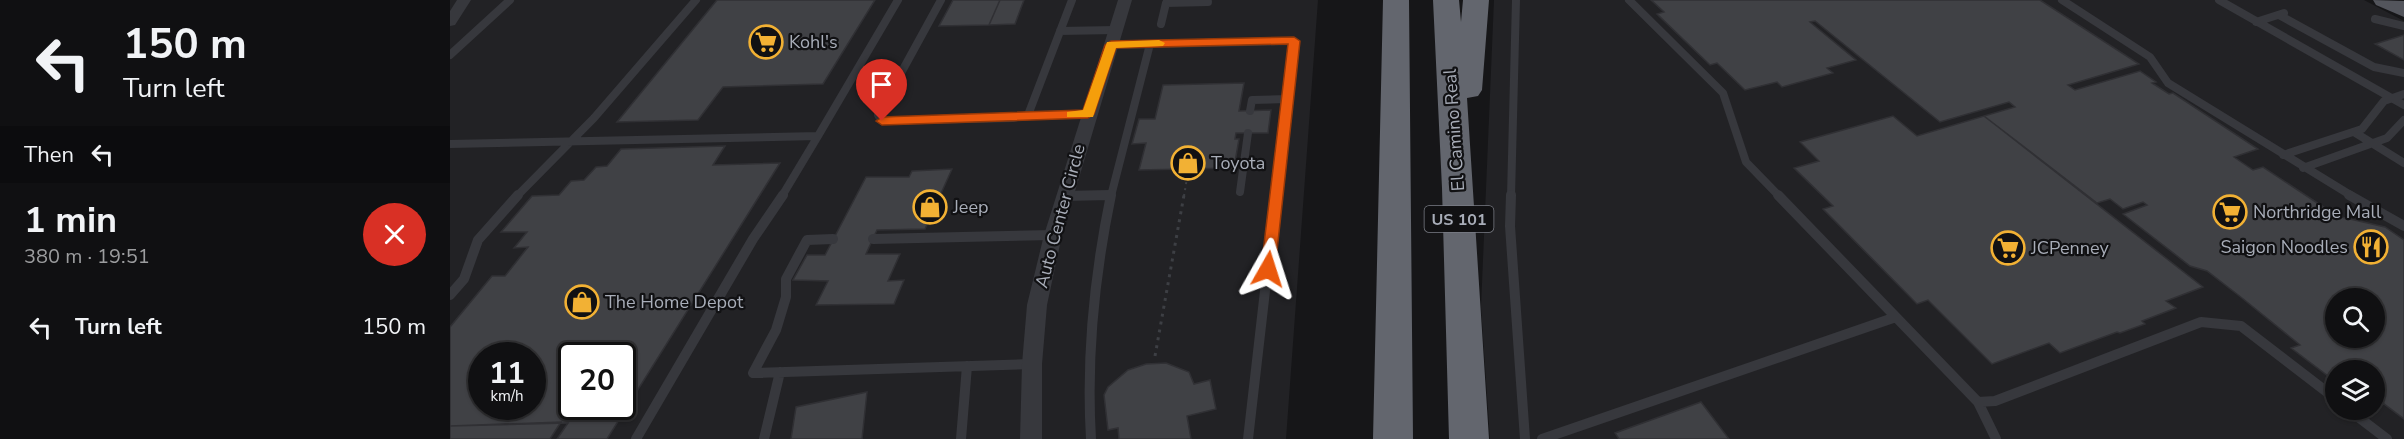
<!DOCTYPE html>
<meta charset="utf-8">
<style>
body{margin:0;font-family:"Nunito Sans",sans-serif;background:#19191b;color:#f1f3f6;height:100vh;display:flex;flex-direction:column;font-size:22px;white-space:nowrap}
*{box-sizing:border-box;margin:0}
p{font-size:20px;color:#9c9d9f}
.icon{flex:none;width:33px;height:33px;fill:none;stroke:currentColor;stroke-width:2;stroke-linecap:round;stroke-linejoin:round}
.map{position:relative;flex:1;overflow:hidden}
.sheet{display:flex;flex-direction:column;background:#101012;width:450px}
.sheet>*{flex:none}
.top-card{background:#101012;color:#f1f3f6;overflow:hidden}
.controls{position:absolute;left:1875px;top:288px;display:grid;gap:12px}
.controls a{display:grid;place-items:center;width:60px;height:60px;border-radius:50%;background:#101012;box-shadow:0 2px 4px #0004,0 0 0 2px #303032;font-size:30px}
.speed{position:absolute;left:18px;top:342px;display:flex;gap:12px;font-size:30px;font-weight:700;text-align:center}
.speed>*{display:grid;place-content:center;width:78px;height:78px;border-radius:50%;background:#101012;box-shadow:0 2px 4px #0004,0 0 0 2px #303032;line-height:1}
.speed small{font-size:15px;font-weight:400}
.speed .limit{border:3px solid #111;border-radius:9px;background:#fff;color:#111}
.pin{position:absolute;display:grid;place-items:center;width:51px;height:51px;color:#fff;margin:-62px -26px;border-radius:50% 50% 50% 0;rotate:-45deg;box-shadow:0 0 6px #0007}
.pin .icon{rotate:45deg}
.me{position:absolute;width:66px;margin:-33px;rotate:6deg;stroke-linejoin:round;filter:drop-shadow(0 0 4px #0008)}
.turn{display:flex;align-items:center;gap:21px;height:126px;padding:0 24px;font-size:27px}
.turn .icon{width:78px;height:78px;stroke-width:2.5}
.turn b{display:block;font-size:42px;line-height:51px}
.then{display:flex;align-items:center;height:57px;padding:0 24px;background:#0003;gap:12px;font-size:22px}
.round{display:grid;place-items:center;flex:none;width:63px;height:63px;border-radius:32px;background:#19191b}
.overview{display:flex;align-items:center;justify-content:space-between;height:102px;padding:0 24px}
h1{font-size:36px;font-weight:700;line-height:45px}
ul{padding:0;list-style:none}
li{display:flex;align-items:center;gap:18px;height:84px;padding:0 24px}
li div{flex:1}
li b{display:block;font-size:22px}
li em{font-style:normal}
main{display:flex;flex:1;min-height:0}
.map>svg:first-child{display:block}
.built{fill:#222225;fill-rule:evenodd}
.building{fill:#404145;stroke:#303034;stroke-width:1.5;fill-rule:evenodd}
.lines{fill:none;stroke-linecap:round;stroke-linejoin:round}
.path-far1{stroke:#3d3f44;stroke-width:2;stroke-dasharray:2 4;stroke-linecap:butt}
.path{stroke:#3d3f44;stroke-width:3;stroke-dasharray:3 5;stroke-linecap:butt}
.lane-far1{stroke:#37383d;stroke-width:8}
.lane{stroke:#37383d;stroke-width:10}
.street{fill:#37383d;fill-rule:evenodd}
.primary{fill:#53555c;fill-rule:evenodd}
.highway{fill:#63666e;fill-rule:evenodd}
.route{fill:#ea580c;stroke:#983908;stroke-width:1.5}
.slow{fill:#f59e0b}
.labels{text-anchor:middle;stroke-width:4.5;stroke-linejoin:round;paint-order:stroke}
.shield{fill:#111113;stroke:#7b7e86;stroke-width:1.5}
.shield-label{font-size:16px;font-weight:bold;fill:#a8adb8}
.poi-label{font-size:18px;fill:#a8adb8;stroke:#111113;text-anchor:start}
.street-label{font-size:18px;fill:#a8adb8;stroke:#111113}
</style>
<main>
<section class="sheet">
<div class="top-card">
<div class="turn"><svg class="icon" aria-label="left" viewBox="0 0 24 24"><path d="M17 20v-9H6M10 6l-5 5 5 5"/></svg><div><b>150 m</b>Turn left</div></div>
<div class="then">Then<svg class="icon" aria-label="left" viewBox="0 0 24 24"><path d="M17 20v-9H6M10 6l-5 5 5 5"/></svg></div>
</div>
<div class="overview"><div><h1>1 min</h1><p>380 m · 19:51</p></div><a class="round" style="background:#d93025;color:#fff"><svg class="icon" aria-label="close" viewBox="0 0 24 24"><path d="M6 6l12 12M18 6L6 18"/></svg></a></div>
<ul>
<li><svg class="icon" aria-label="left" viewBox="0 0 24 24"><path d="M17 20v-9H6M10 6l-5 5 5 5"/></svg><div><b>Turn left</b></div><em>150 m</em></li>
</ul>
</section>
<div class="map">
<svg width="1954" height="439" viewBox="0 0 1954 439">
<rect width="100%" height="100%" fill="#161618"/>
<path class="built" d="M0,0H868L836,439H0ZM32,356H82V406H32ZM122,356H172V406H122Z
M1044,0H1914L1954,21V439H1040L1031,307ZM1886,298H1924V338H1886ZM1886,370H1924V410H1886Z"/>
<path class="building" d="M267,0H425L373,84L273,87L248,120L167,122Z
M503,0H550L539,25L489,26Z
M550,0H574L565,24L539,25Z
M1201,0H1590L1689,64L1618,85L1625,90L1690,71L1706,82L1702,83L1719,94L1723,93L1808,149L1784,157L1803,170L1813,167L1887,216L1935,227L1954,240V419L1934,404L1930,406L1924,402V370H1886V382L1841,348L1850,345L1792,298L1757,271L1740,266L1673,214L1697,205L1693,202L1673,209L1660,199L1647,203L1534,116L1565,107L1559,102L1490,122L1365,21L1360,22L1406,60L1377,68L1383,73L1332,87L1327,82L1295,90L1267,63L1260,65L1207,14L1214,12ZM1886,298H1924V338H1886Z
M1954,35V60L1925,44Z
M794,83L789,111L821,110L818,133H786L785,139H789L784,168L689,170L696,143L682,144L689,119H705L713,85Z
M1443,116L1467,136L1534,116L1753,287L1716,301L1726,308L1692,321L1695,324L1670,333L1667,332L1610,353L1599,343L1542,364L1478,300L1467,304L1373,209L1383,206L1344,168L1369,161L1350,142Z
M275,146L263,165L330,163L157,439H107L118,423L0,426V327L42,276H55L78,247L64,248L77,232H51L82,196L109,195L121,181L134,180L146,167L157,166L171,149ZM32,356H82V406H32ZM122,356H172V406H122Z
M502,169L475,229L427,230L416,254H450L438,281L454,280L444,304L366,305L378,281L343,280L357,255H375L416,177H459L462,171Z
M716,363L739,372L744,384L760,380L766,409L737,416L741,439H669L668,428L658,430L654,395L658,387L678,370L696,364Z
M417,392L412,439H341L346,407Z
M1251,402L1279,439H1169L1165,433Z
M111,422L100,439H0V426Z"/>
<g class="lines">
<path class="path-far1" d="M734,196L737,178"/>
<path class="path" d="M705,356L734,195"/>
<path class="lane-far1" d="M491,0L428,115L432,121L563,118L578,115
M622,0L578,115L638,114
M1179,0L1273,93L1296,162L1329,196
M1612,0L1700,57L1718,83L1902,196
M1769,0L1954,105
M1829,15L1924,67L1954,73
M1925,19L1954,26
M1806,22L1834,13
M711,24L716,3L758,2
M610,31L665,30
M661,45L844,41L826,196
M0,55L60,0
M800,111L802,100L837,99
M1904,132L1954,163
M368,136L448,0
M0,144L368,136L332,196
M1833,155L1912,129L1934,101L1954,94
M1853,168L1937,138L1954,120
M790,192L798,133
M67,196L144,118L246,0
M614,196L660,195
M661,196L700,44
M1061,196L1066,0"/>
<path class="lane" d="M1061,195L1060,226L1075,439
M1328,195L1528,402L1546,439
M1899,195L1954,226
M614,196L660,195
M383,239L357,240L336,279V297L326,330L303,373L582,364
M423,239L603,235
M0,295L14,279L28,240L68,195
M1528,402L1545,401L1751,322L1791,326L1886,399
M1899,410L1937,439
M186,439L303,239L333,195
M314,439L330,372
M511,439L517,366
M641,439C636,355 644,277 661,195
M798,439L826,195
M1092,439L1446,317"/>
<path class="street" d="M7,0H21L5,25L0,26V11Z
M668,0H682L612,235L597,305L592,364V439H570L572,364L577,305L594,235Z"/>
<path class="primary" d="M1923,0L1954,1V17L1926,5Z"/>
<path class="highway" d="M933,0H959L963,439H923Z
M983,0H1009L1011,22L1013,0H1039L1032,90L1028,96L1017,98L1039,439H999L992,188Z"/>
</g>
<path class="route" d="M844,37L850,41L825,269L818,274L811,269L838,44L666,48L644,114L638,118L432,125L426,121L432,117L633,110L655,45L661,41Z"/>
<path class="slow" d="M709,40L715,43L713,46L666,48L643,117H617V112L633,110L657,42Z"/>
<defs>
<symbol id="supermarket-ring" viewBox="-11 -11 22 22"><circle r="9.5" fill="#111113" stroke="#f2b134" stroke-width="1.5"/><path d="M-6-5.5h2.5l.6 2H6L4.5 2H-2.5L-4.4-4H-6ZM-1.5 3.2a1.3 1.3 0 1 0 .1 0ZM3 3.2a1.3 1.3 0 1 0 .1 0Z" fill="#f2b134"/></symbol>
<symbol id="shop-ring" viewBox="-11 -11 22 22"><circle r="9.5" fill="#111113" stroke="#f2b134" stroke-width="1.5"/><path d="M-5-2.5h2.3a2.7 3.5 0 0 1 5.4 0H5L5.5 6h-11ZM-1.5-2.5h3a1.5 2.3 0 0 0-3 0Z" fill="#f2b134"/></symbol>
<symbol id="restaurant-ring" viewBox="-11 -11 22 22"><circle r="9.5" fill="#111113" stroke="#f2b134" stroke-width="1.5"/><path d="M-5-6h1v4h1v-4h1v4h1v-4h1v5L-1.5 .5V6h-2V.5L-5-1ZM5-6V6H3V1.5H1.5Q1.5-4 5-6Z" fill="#f2b134"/></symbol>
</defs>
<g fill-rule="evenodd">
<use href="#supermarket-ring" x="297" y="23" width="38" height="38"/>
<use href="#shop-ring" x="719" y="144" width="38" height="38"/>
<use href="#shop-ring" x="461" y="188" width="38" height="38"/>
<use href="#supermarket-ring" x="1761" y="193" width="38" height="38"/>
<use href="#restaurant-ring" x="1902" y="228" width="38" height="38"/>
<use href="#supermarket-ring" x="1539" y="229" width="38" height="38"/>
<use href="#shop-ring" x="113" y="283" width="38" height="38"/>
</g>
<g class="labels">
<rect class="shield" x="974.5" y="206" width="69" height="26" rx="4.5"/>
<g class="shield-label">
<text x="1009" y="225">US 101</text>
</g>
<g class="poi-label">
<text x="339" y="48">Kohl's</text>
<text x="761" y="169">Toyota</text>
<text x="503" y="213">Jeep</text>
<text x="1803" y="218">Northridge Mall</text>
<text x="1898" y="253" text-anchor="end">Saigon Noodles</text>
<text x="1581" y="254">JCPenney</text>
<text x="155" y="308">The Home Depot</text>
</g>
<g class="street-label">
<text transform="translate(1004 130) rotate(-94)" y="6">El Camino Real</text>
<text transform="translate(610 216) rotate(-75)" y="6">Auto Center Circle</text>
</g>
</g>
</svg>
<div class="controls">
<a><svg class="icon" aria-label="search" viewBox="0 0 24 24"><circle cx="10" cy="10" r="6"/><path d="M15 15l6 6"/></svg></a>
<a><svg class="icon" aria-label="layers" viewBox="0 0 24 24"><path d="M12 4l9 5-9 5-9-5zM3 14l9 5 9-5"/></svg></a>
</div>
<div class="speed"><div>11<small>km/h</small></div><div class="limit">20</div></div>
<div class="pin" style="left:432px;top:121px;background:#d93025"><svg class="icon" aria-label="arrive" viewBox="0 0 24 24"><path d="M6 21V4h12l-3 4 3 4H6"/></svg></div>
<svg class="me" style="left:818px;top:269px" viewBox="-20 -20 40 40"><path d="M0-17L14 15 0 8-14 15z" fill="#ea580c" stroke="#fff" stroke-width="4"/></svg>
</div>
</main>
